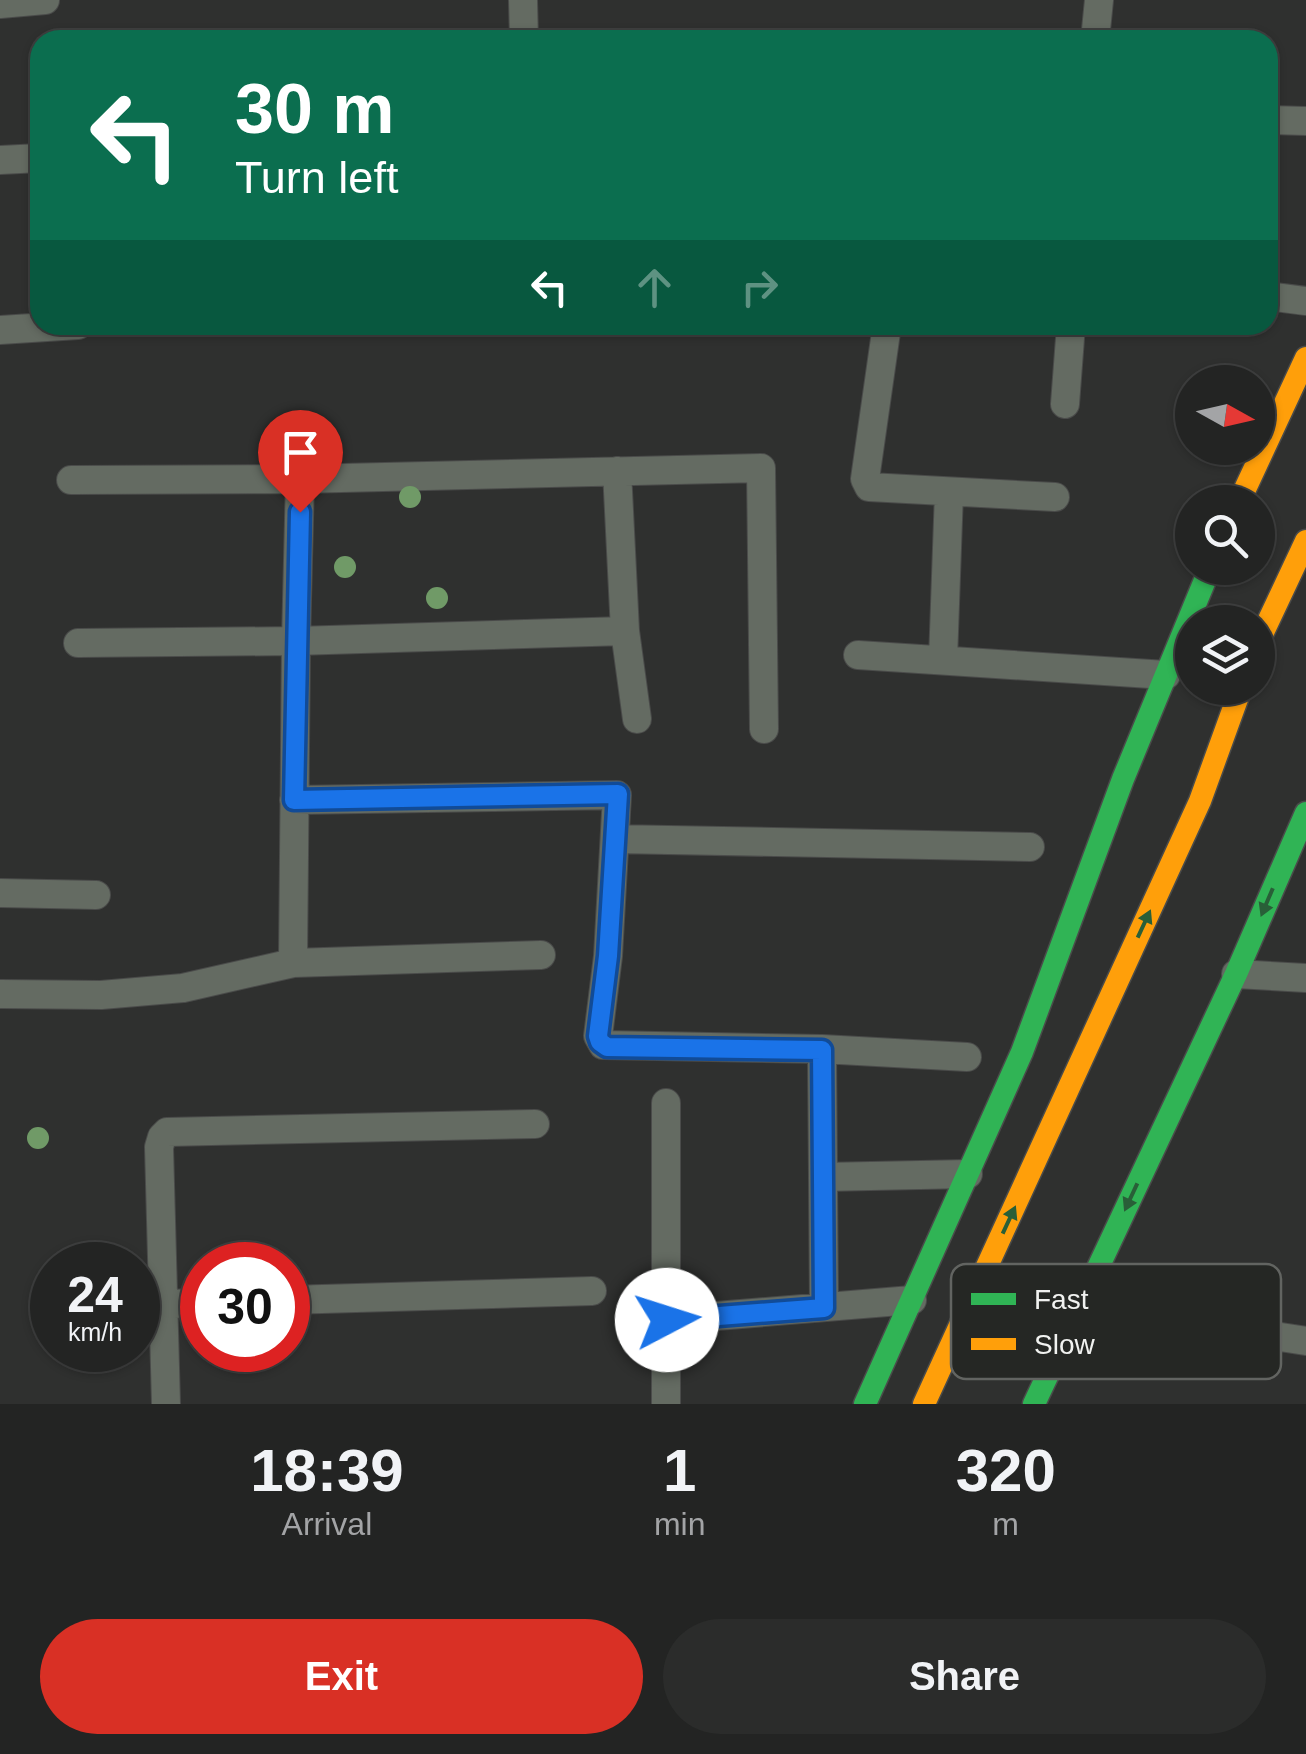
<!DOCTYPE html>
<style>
body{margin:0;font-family:Helvetica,sans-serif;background:#2b2c2b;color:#f1f3f6;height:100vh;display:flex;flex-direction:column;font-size:38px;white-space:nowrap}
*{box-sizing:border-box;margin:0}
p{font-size:32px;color:#a3a4a6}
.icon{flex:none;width:55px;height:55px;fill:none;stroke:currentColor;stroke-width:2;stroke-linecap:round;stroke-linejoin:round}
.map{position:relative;height:1404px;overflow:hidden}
.sheet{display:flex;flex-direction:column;background:#232423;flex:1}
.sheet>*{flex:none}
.top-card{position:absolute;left:30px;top:30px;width:1248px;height:305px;border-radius:30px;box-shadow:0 2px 8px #0004,0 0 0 2px #404141;background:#0b6e4f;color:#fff;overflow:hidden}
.needle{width:65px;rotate:98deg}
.tools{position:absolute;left:1175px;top:365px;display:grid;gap:20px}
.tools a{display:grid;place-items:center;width:100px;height:100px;border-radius:50%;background:#232423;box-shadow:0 2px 8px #0004,0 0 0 2px #404141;font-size:50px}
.speed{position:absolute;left:30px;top:1242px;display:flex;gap:20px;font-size:50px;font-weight:700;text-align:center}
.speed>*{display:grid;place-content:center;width:130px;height:130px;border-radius:50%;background:#232423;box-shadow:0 2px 8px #0004,0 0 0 2px #404141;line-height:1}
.speed small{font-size:25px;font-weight:400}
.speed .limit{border:15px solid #d22;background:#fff;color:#111}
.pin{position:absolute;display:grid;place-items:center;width:85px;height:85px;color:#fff;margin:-102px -42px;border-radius:50% 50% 50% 0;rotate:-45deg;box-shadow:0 0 10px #0007}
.pin .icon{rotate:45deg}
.me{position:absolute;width:110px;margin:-55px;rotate:85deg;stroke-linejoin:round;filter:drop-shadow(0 0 8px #0008)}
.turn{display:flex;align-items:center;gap:35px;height:210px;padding:0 40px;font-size:45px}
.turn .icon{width:130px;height:130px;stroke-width:2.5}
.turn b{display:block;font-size:70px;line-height:85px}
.lanes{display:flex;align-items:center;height:95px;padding:0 40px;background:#0003;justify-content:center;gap:50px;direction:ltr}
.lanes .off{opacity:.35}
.eta{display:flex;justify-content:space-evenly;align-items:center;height:170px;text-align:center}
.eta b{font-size:60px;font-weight:700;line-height:70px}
.primary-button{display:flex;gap:20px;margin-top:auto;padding:20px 40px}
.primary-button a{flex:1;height:115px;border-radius:60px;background:#d93025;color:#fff;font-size:40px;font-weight:700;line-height:115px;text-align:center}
.primary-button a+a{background:#2b2c2b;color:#f1f3f6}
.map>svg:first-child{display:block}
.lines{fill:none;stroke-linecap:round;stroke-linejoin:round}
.street-casing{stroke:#4a4b4a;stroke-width:30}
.fast-casing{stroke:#4a4b4a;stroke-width:25}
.slow-casing{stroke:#4a4b4a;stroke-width:25}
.street{stroke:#646b62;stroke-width:28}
.fast{stroke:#30b455;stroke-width:22}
.slow{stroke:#ff9f0a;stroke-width:22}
.tree{fill:#709a67}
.oneway{fill:#295f38}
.route-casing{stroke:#114b97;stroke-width:25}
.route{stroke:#1a73e8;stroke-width:18}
.key{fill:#252724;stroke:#626461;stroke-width:2.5}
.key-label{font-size:28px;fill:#f1f2f0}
</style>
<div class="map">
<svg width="1306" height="1404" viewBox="0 0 1306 1404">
<rect width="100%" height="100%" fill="#2f302f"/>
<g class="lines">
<defs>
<path id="street" d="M523,0L524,40
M0,4L45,0
M1095,40L1099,0
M1268,120L1306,121
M0,160L40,158
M1268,296L1306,301
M887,325L865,479L869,487L1055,497
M0,330L78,325
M1065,404L1071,325
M617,471L625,631L637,719
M71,480L300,479L761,468L764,729
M78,643L296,641L625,631
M858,655L1166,675
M943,660L949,492
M294,800L617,795L608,956L598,1036L603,1045L822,1049L967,1057
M615,839L1030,847
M0,893L96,895
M293,963L296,641L300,479
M1236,974L1306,978
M0,994L101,995L183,988L293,963L541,955
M822,1049L824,1307
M823,1177L968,1174
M288,1300L592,1291
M164,1304L202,1303
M1106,1310L1306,1341
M667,1320L912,1300
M166,1404L159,1147L162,1137L167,1132L535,1124
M666,1404V1103"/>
<path id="fast" d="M865,1404L1022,1052L1123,779L1210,568
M1034,1404L1236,974L1306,813"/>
<path id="slow" d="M1239,502L1306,358
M1258,643L1306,541
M924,1404L1200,801L1241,688"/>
</defs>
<use href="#street" class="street-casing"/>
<use href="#fast" class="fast-casing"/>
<use href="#slow" class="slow-casing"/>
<use href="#street" class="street"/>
<use href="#fast" class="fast"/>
<use href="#slow" class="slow"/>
</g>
<g class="tree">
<circle cx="410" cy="497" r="11"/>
<circle cx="345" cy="567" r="11"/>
<circle cx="437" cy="598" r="11"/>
<circle cx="38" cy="1138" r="11"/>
</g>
<defs><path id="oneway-solid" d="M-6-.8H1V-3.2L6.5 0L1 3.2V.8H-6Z" transform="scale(2.5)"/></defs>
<g class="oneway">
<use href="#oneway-solid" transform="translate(1267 902) rotate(113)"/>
<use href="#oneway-solid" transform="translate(1144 924) rotate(-65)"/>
<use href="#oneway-solid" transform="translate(1131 1197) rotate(115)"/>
<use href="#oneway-solid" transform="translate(1009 1220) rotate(-65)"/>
</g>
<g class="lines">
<defs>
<path id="route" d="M300,512L294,800L618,794L608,956L598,1036L600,1042L607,1047L822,1050L824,1308L667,1320"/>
</defs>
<use href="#route" class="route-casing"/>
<use href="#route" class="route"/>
</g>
<rect x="951" y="1264" width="330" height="115" rx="15" class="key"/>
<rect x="971" y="1293" width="45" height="12" fill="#30b455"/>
<rect x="971" y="1338" width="45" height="12" fill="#ff9f0a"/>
<g class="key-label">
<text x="1034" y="1309">Fast</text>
<text x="1034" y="1354">Slow</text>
</g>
</svg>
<div class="tools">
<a><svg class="needle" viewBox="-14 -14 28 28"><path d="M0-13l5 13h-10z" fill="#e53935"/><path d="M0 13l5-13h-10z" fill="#a3a4a6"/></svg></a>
<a><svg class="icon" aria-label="search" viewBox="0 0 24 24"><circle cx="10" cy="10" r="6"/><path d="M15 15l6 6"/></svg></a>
<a><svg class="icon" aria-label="layers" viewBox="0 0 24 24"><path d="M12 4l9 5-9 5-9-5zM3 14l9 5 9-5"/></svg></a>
</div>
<div class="speed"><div>24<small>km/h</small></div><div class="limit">30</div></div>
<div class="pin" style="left:300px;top:512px;background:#d93025"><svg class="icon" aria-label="arrive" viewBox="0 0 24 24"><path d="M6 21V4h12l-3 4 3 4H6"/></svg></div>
<svg class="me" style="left:667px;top:1320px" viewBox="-20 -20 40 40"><circle r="19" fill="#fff"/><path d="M0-13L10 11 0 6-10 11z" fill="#1a73e8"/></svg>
<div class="top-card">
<div class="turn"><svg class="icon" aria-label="left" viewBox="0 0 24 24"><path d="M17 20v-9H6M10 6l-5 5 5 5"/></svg><div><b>30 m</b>Turn left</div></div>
<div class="lanes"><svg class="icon" aria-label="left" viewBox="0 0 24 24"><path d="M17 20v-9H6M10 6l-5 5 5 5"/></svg><svg class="icon off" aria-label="ahead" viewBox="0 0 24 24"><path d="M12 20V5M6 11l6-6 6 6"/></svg><svg class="icon off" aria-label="right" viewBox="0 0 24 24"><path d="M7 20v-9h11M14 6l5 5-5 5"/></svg></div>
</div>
</div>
<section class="sheet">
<div class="eta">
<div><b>18:39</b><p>Arrival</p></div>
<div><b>1</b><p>min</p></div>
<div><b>320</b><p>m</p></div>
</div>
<div class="primary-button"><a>Exit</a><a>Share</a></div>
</section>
